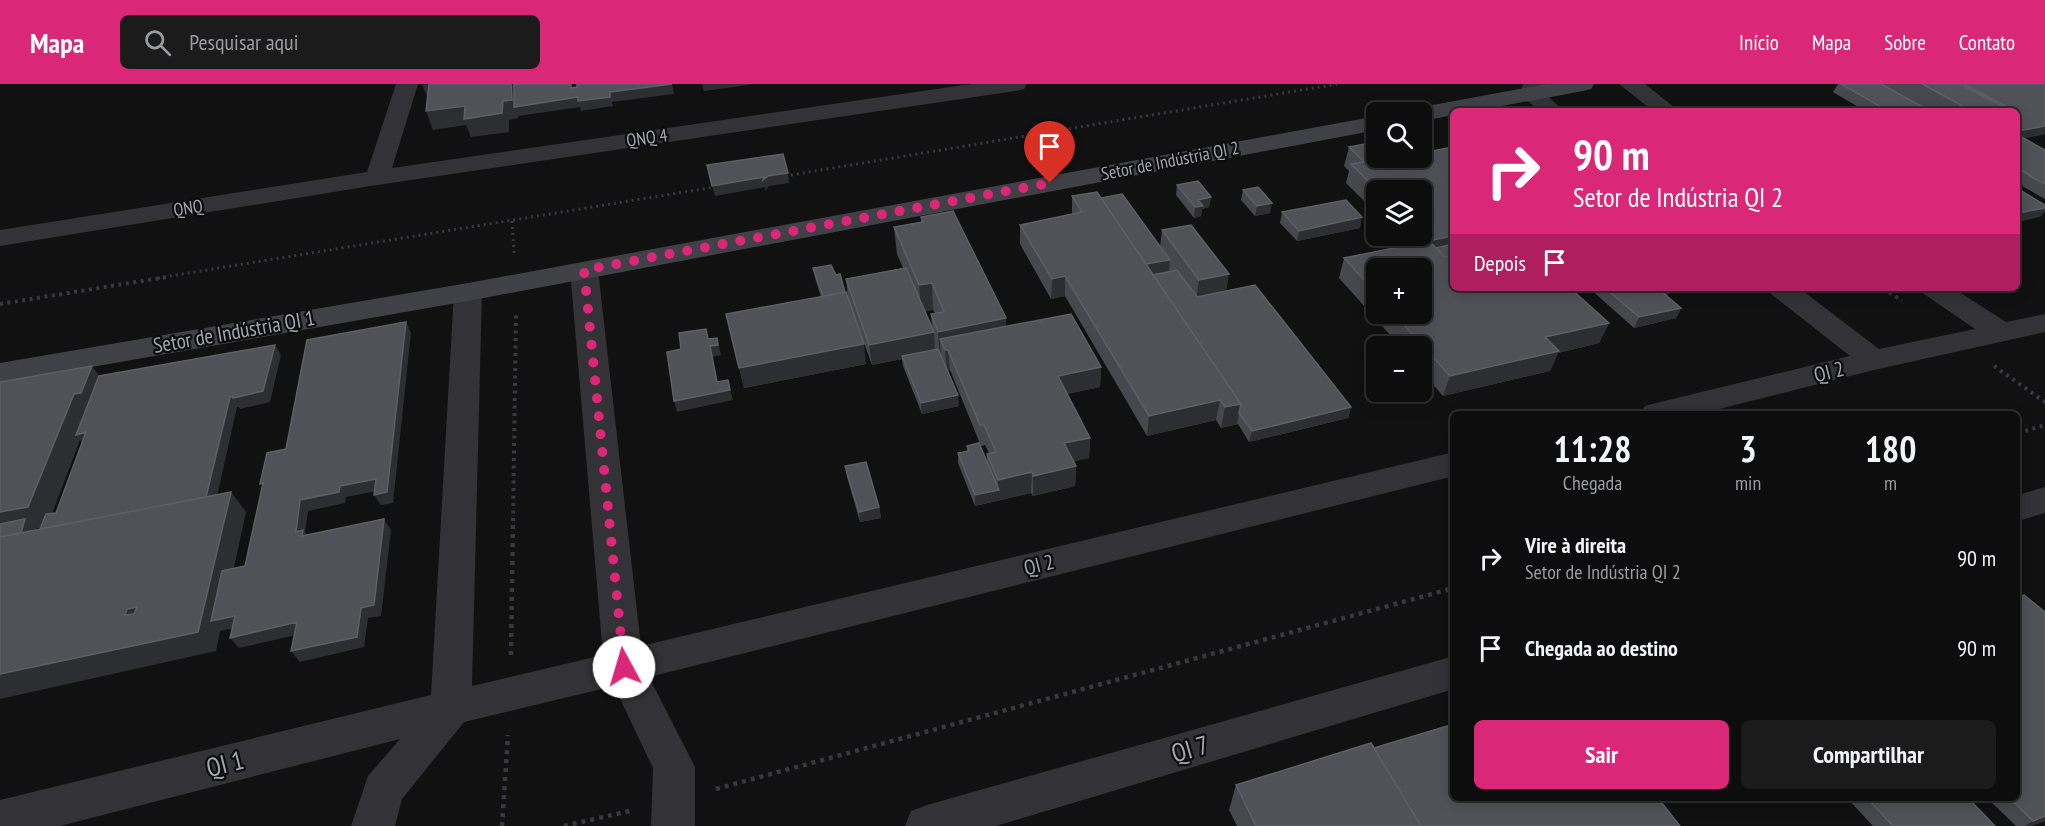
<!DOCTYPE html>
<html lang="pt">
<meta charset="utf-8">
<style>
body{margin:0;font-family:"PT Sans Narrow",sans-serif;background:#1b1b1c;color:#f1f3f6;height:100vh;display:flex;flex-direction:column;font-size:22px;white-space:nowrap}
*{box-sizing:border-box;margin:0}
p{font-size:20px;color:#9a9c9e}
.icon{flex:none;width:33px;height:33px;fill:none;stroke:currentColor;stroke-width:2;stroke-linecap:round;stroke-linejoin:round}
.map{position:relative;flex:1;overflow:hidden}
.panel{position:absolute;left:1450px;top:327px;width:570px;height:390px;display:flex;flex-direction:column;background:#0d0d0e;border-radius:9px;box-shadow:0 3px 15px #0003,0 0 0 2px #2d2d2e}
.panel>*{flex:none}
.top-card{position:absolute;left:1450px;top:24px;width:570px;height:183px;border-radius:9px;box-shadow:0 3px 15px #0003,0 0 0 2px #2d2d2e;background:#db2777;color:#fff;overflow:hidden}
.fabs{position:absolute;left:1366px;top:18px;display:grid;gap:12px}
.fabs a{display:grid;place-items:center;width:66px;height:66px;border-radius:9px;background:#0d0d0e;box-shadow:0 3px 15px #0003,0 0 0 2px #2d2d2e;font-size:30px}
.pin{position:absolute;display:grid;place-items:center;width:51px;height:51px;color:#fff;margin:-62px -26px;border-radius:50% 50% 50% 0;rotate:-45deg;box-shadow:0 0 6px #0007}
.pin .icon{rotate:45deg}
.me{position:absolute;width:66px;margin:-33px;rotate:354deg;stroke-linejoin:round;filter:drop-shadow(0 0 4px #0008)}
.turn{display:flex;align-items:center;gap:21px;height:126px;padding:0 24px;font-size:27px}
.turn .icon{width:78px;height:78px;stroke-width:2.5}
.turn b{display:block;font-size:42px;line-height:51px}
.then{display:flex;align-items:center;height:57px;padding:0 24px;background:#0003;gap:12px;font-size:22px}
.eta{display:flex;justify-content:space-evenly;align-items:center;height:102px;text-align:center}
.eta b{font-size:36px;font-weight:700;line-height:42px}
.action{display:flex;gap:12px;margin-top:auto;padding:12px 24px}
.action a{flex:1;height:69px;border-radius:9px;background:#db2777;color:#fff;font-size:24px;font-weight:700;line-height:69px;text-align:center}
.action a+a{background:#1b1b1c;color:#f1f3f6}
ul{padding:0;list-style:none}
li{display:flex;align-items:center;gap:18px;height:90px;padding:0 24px}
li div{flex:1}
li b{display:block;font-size:22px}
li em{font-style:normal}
header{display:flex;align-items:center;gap:36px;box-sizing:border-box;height:84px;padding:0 30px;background:#db2777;color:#fff}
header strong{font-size:28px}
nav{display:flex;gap:33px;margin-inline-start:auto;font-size:21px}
.search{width:420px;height:54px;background:#1b1b1c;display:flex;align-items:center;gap:15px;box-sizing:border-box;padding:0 21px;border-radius:9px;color:#9a9c9e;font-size:22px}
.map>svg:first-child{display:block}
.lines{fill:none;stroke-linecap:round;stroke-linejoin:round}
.path-far2{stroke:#38393e;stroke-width:3;stroke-dasharray:2 4;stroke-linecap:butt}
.path-far1{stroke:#38393e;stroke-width:4;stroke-dasharray:3 4.5;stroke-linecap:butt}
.path{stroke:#38393e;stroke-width:4.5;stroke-dasharray:4 5;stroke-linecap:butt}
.street{fill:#323237;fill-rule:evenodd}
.secondary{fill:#404147;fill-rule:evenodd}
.wall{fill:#47484d;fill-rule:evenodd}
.shaded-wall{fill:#2d2e31}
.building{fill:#515258;stroke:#5e5f66;stroke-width:1.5;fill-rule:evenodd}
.route{stroke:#db2777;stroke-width:10;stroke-dasharray:0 18}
.labels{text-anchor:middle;stroke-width:4.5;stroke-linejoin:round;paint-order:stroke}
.far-street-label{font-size:18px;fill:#a3a6b2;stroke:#0c0c0d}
.street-label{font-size:21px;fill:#a3a6b2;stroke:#0c0c0d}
.near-street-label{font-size:26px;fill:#a3a6b2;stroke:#0c0c0d}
</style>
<header>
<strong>Mapa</strong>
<div class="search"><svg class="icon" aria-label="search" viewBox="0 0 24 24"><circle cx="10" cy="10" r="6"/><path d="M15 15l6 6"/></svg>Pesquisar aqui</div>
<nav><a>Início</a><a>Mapa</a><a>Sobre</a><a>Contato</a></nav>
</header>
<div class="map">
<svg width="2045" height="742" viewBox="0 0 2045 742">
<rect width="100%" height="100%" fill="#111112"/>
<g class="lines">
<path class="path-far2" d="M785,92L1338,0
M512,137L514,169
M158,194L715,103"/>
<path class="path-far1" d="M1883,204L1902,217
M0,220L167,193
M1994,282L2045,318
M2018,349L2045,341
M513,437L516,231"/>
<path class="path" d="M511,571L513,436
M716,705L1454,504
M502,742L508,651
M564,742L630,727"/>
<path class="street" d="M396,0H418L392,84L971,0H1027L1024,5L1016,7L377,101L0,162V146L367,88Z
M1523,0H1545L1543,8L1564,27H1539L1520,10Z
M1619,0H1645L1679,27H1653Z
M584,178L594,180L598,186L641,562L1454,368V392L649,593L695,683V742H651L653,684L614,602L464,638L402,715L395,742H351L368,692L400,655L60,742H0V716L431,611L454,208L458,202L468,199L478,202L482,208L472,602L603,571L570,186L574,180Z
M1767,204H1799L1879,265L1975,245L1924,210L1920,204H1953L2006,238L2045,230V248L1874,286L1699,330H1640L1645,322L1656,319L1850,272L1771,210Z
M2045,403V429L2018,437V411Z
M1454,572V605L996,742H905L911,727L927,721Z"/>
<path class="secondary" d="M1547,0H1594L1591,5L1583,7L1475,27H1454V31L1422,37V28H1412L1414,25L1422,23Z
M1377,32V46L468,217L0,299V279L468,199Z"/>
</g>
<path class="wall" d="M1838,0H2045V50L2023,54L2045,66V115L2022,102L2023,101L2018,98V27H1865L1833,8Z
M1349,63L1377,74H1422L1454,204L1609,239L1599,259L1558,269L1550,287L1443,312L1422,288V262H1400L1339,194L1344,174L1407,161L1398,152H1422V106H1377V130L1346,99L1349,87L1344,82ZM1377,184L1422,230H1377Z
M1177,101L1211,113L1209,123L1202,125L1201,132L1194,134L1176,111Z
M1243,106L1270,129L1255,132L1241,116Z
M1072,112L1101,114L1160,163L1162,146L1351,323L1348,334L1249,358L1238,340L1221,344L1216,336L1147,352L1065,212L1051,215L1020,160V141L1072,130Z
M1339,118L1360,144L1297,157L1280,139L1282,128Z
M921,133L1006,234V242L1101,283L1100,303L1067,310L1090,354L1089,374L1074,377L1076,382L1075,402L1033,412L1031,409L975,422L958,379V369L967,367V362L987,379V370L989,369L985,361L981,362L950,286H948L959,322L922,330L903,282L902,275L872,281L848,215L846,195L903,184L897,170L894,143L921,138ZM933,226L935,229L931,230L932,246L925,227Z
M813,184L866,280L744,304L726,230L821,213L815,194Z
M1589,204H1671L1667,212L1681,224L1676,234L1634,244Z
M845,382L879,423L881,434L860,438L847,393Z
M2045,528V737L2031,742H2016L1987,714H2018Z
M1374,664L1680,742H1237L1229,726L1236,701Z
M1847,714H1968L1995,742H1873Z"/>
<path class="shaded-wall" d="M429,0L430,19L422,1Z
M511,0L610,8L672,0L674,10L612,18L613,22L581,27L580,23L518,32V34L509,36V48L471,53L466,41L433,46L426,27L503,17Z
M702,0H733L734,3L704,7Z
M733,0H753L734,3Z
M2045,42V50L2018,56V47Z
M788,89L789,99L769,102L765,107V103L715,112L712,102Z
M1211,113L1209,123L1202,125L1201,132L1194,134L1195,123L1198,116Z
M1272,119L1270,129L1255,132L1257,122Z
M2045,124V127L2040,133L2018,138V129Z
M1362,133L1360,144L1297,157L1299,147Z
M1454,152V170L1434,174L1428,157Z
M1170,176L1169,187L1142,192L1143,181Z
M1229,190L1225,217L1195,223L1199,196Z
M1065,192V212L1051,215L1052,195Z
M932,199L933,226L921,228L919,201Z
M1671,204L1666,215L1661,207Z
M1681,224L1676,234L1634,244L1639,233Z
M1006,234L1007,262L948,266L950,286L947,287L945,266L940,255L941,275H940L938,248Z
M406,238L411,249L393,419L381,421L374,411Z
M1609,239L1599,259L1558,269L1550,287L1443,312L1450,292L1545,253Z
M934,248L935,269L902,272V275L872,281L869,261Z
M717,254L721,271L712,273L719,308L730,306L733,316L677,328L674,317L710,262Z
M864,260L866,280L744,304L739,284Z
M275,261L281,271L270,318L240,325L239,323H237L212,435L114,455L230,313Z
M92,282L108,303L86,348L85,361L80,356L47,443L35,445L31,459L0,452V428Z
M1101,283L1100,303L1057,312L1058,292Z
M958,311L959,322L922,330L921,319Z
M1220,316L1216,336L1147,352L1149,332Z
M1241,320L1237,340L1221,344L1225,323Z
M1351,323L1348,334L1249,358L1252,347Z
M1090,354L1089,374L1064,380V359Z
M1076,382L1075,402L1033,412V392Z
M1032,388L1031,409L975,422V411L998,406V396Z
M376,395L382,406L346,413L345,419L308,427L305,448L311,457L296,448L300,416L340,402Z
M231,408L246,428L223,534L235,532L243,542L220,547L216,567L0,615V590L198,548Z
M879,423L881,434L860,438L859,428Z
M384,435L391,446L381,532L368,534L364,563L300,578L291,567L361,524Z
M137,523L143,551L125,531L127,525Z
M297,538L305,549L239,564L230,554Z
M2045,732V737L2031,742H2025L2033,737Z"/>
<path class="building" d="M429,0H511L512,16L503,17L502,29L464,35L465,22L426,27Z
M514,0H571V4L577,3V0H672L610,8V13L578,17V13L514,23Z
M1841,0H1881L1930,27H1888Z
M1922,0H1960L2010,26L1972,27Z
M1964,0H2045V42L2018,47V30L2019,29L2018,28V27H2015Z
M2018,51L2045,66V100L2029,92H2031L2018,84Z
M1370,59L1377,66V74H1385L1387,75L1394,74H1422V69L1447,64L1454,69V152L1428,157L1422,151V106H1377L1351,80L1364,78L1349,63Z
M783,70L788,89L768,92L763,96L764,93L712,102L707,81Z
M1198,97L1211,113L1198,116L1203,122L1195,123L1177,101Z
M1258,103L1272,119L1257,122L1243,106Z
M2018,105L2045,121V124L2018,129Z
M1097,108L1241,320L1225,323L1220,316L1149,332L1065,192L1052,195L1020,141L1082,128L1072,112Z
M1122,110L1170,176L1146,180L1101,114Z
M1346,116L1362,133L1299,147L1282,128Z
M953,127L1006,234L938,248L931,230L944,228L932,199L919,201L894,143L923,138L921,133Z
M1191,141L1229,190L1199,196L1162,146Z
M1429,157L1445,173L1454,171V204H1570L1609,239L1545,253L1559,267L1450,292L1394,230H1422V184H1377V210L1344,174Z
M1454,160V171L1445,173L1436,164Z
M831,181L836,191L840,190L845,208L823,212L813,184Z
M906,184L934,248L869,261L846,195Z
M1177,186L1197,213L1255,201L1351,323L1252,347L1239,329L1241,320L1153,191Z
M1605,204H1671L1661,207L1681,224L1639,233Z
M846,208L864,260L739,284L726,230Z
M1071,230L1101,283L1058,292L1090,354L1064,359L1076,382L1033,392L1032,388L998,396L987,370L996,368L984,341H980L948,266H945L940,255Z
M406,238L387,408L374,411L376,395L340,402L339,408L300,416L296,448L303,446L302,452L384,435L374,521L361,524L357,553L319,561L291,567L297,538L230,554L235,532L211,537L222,487L245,482L263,399L260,400L267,369L286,365L307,256Z
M706,245L708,255L717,254L718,261L710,262L717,298L728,296L730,306L674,317L667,268L681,265L679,249Z
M275,261L263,307L233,314V312L230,313L206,413L40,445L46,430L56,429L86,348L76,351L99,292Z
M938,265L958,311L921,319L902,272Z
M92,282L81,309L74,310L28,423L0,428V298Z
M979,359L999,406L975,411L958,369L969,367L967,362Z
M866,378L879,423L859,428L845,382Z
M231,408L198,548L0,590V453ZM137,523L134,530L125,531L127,525Z
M25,435L21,449L0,453V440Z
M2024,511L2045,528V732L2033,737L2010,714H2018V513Z
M1454,640V714H1658L1680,742H1421L1374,664Z
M1371,659L1421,742H1256L1236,701Z
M1867,714H1968L1995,742H1893Z"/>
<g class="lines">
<path class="route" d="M624,583L584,186L1050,99"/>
</g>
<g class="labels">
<g class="far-street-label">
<text transform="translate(647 54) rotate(-8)" y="6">QNQ 4</text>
<text transform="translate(1170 77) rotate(-11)" y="6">Setor de Indústria QI 2</text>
<text transform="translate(188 124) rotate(-9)" y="6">QNQ</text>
</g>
<g class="street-label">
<text transform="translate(234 248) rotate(-10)" y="7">Setor de Indústria QI 1</text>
<text transform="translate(1829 288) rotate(-14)" y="7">QI 2</text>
<text transform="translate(1039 481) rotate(-14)" y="7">QI 2</text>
</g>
<g class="near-street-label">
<text transform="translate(1190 665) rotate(-16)" y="9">QI 7</text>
<text transform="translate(225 680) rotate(-14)" y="9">QI 1</text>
</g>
</g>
</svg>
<div class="fabs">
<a><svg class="icon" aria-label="search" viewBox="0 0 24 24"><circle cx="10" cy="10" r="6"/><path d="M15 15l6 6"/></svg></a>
<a><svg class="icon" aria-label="layers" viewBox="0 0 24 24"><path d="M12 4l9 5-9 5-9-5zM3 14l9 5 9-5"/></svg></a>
<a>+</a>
<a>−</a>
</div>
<div class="pin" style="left:1050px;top:99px;background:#d93025"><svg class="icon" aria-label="arrive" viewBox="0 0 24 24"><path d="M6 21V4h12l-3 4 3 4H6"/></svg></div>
<svg class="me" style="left:624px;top:583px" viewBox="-20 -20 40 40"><circle r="19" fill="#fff"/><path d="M0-13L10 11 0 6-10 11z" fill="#db2777"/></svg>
<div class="top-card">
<div class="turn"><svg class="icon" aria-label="right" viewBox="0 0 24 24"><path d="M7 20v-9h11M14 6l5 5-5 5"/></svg><div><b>90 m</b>Setor de Indústria QI 2</div></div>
<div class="then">Depois<svg class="icon" aria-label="arrive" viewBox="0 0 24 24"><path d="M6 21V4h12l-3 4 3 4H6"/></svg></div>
</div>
<section class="panel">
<div class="eta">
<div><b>11:28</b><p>Chegada</p></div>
<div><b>3</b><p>min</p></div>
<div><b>180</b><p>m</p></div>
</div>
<ul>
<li><svg class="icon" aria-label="right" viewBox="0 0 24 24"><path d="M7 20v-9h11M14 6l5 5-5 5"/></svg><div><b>Vire à direita</b><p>Setor de Indústria QI 2</p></div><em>90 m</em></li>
<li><svg class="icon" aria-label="arrive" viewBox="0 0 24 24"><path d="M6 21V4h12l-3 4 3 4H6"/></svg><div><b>Chegada ao destino</b></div><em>90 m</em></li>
</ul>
<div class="action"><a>Sair</a><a>Compartilhar</a></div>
</section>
</div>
